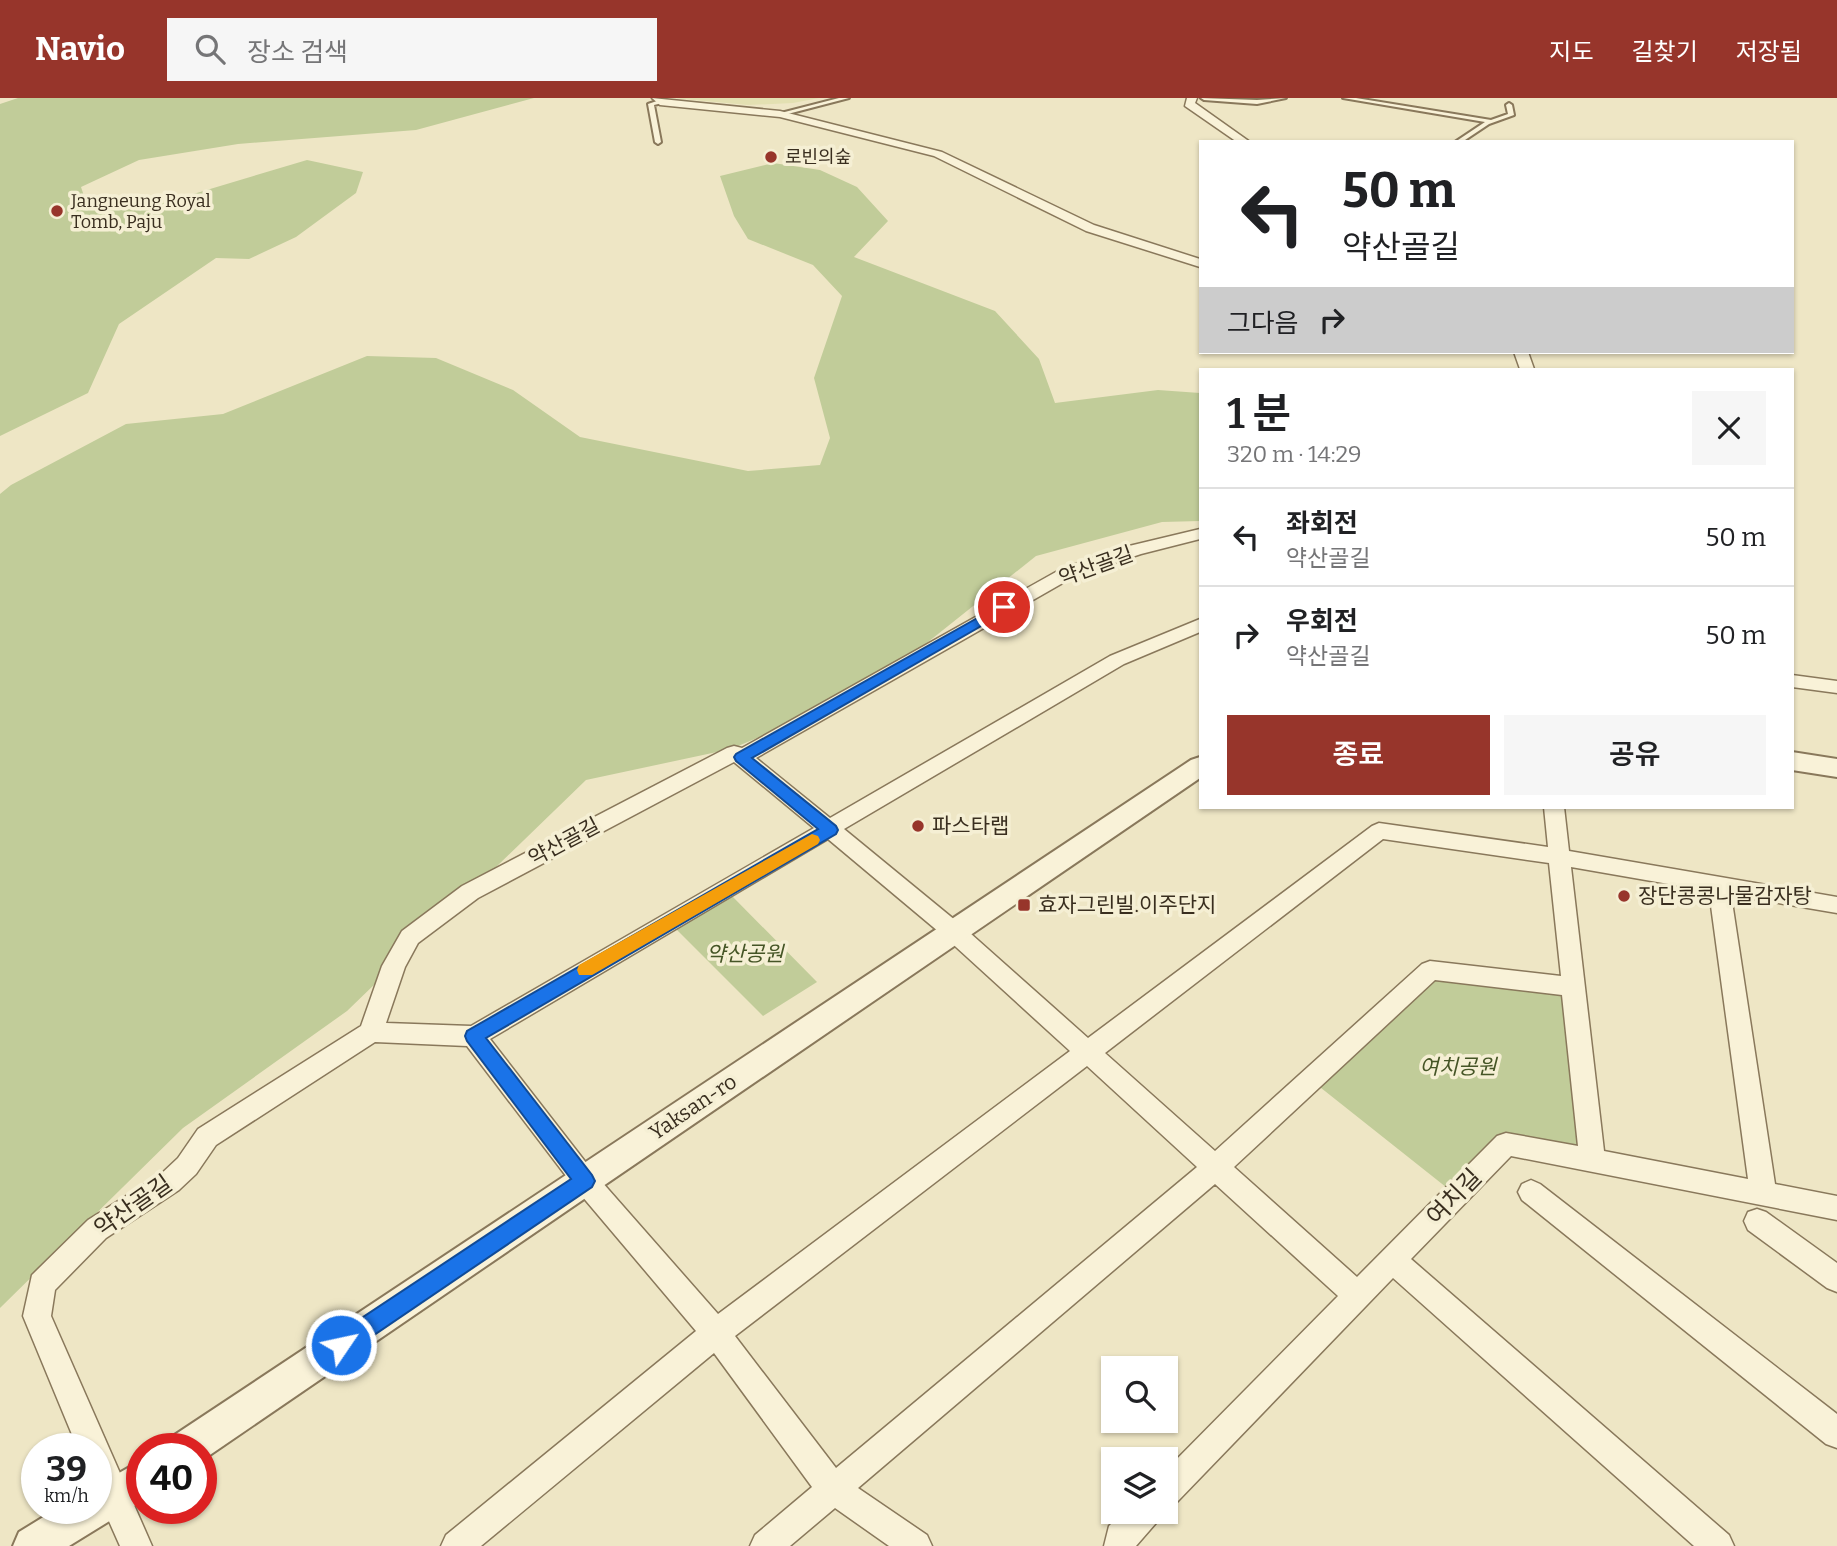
<!DOCTYPE html>
<html lang="ko">
<meta charset="utf-8">
<style>
body{margin:0;font-family:Bitter,"Noto Sans KR",serif;background:#f6f6f6;color:#202124;height:100vh;display:flex;flex-direction:column;font-size:26px;white-space:nowrap}
*{box-sizing:border-box;margin:0}
p{font-size:23px;color:#757577}
.icon{flex:none;width:38px;height:38px;fill:none;stroke:currentColor;stroke-width:2;stroke-linecap:round;stroke-linejoin:round}
.map{position:relative;flex:1;overflow:hidden}
.panel{position:absolute;left:1199px;top:270px;width:595px;height:441px;display:flex;flex-direction:column;background:#fff;border-radius:0px;box-shadow:0 2px 5px #0004}
.panel>*{flex:none}
.banner{position:absolute;left:1199px;top:42px;width:595px;height:214px;border-radius:0px;box-shadow:0 2px 5px #0004;background:#fff;color:#202124;overflow:hidden}
.tools{position:absolute;left:1101px;top:1258px;display:grid;gap:14px}
.tools a{display:grid;place-items:center;width:77px;height:77px;border-radius:0px;background:#fff;box-shadow:0 2px 5px #0004;font-size:35px}
.speed{position:absolute;left:21px;top:1335px;display:flex;gap:14px;font-size:35px;font-weight:700;text-align:center}
.speed>*{display:grid;place-content:center;width:91px;height:91px;border-radius:50%;background:#fff;box-shadow:0 2px 5px #0004;line-height:1}
.speed small{font-size:18px;font-weight:400}
.speed .limit{border:10px solid #d22;background:#fff;color:#111}
.pin{position:absolute;display:grid;place-items:center;width:60px;height:60px;color:#fff;margin:-30px;border:4px solid #fff;border-radius:50%;box-shadow:0 2px 7px #0007}
.me{position:absolute;width:77px;margin:-38px;rotate:56deg;stroke-linejoin:round;filter:drop-shadow(0 0 5px #0008)}
.turn{display:flex;align-items:center;gap:24px;height:147px;padding:0 28px;font-size:32px}
.turn .icon{width:91px;height:91px;stroke-width:2.5}
.turn b{display:block;font-size:49px;line-height:60px}
.then{display:flex;align-items:center;height:66px;padding:0 28px;background:#0003;gap:14px;font-size:26px}
.round{display:grid;place-items:center;flex:none;width:74px;height:74px;border-radius:0px;background:#f6f6f6}
.head{display:flex;align-items:center;justify-content:space-between;height:119px;padding:0 28px}
h1{font-size:42px;font-weight:600;line-height:52px}
.button{display:flex;gap:14px;margin-top:auto;padding:14px 28px}
.button a{flex:1;height:80px;border-radius:0px;background:#97352b;color:#fff;font-size:28px;font-weight:600;line-height:80px;text-align:center}
.button a+a{background:#f6f6f6;color:#202124}
ul{padding:0;list-style:none}
li{display:flex;align-items:center;gap:21px;height:98px;padding:0 28px;border-top:2px solid #e0e0e0}
li div{flex:1}
li b{display:block;font-size:26px}
li em{font-style:normal}
header{display:flex;align-items:center;gap:42px;box-sizing:border-box;height:98px;padding:0 35px;background:#97352b;color:#fff}
header strong{font-size:33px}
nav{display:flex;gap:38px;margin-inline-start:auto;font-size:24px}
.search{width:490px;height:63px;background:#f6f6f6;display:flex;align-items:center;gap:18px;box-sizing:border-box;padding:0 24px;border-radius:0px;color:#757577;font-size:26px}
.map>svg:first-child{display:block}
.farmland{fill:#e3e0b2}
.green{fill:#c1cc99}
.lines{fill:none;stroke-linecap:round;stroke-linejoin:round}
.service-casing{stroke:#89785b;stroke-width:4}
.minor-casing{stroke:#89785b;stroke-width:3}
.tertiary-casing{stroke:#89785b;stroke-width:4}
.service{fill:#f9f2d8;fill-rule:evenodd}
.minor{fill:#f9f2d8;fill-rule:evenodd}
.tertiary{fill:#f9f2d8;fill-rule:evenodd}
.route{fill:#1a73e8;stroke:#114b97;stroke-width:2}
.slow{fill:#f59e0b}
.poi-dot{fill:#97352b;stroke:#f5efd4;stroke-width:2.5}
.labels{text-anchor:middle;stroke-width:7;stroke-linejoin:round;paint-order:stroke}
.far-poi-label{font-size:18px;fill:#392e1f;stroke:#f5efd4;text-anchor:start}
.street-label{font-size:21px;fill:#392e1f;stroke:#f5efd4}
.poi-label{font-size:21px;fill:#392e1f;stroke:#f5efd4;text-anchor:start}
.park-label{font-size:21px;font-style:italic;fill:#455526;stroke:#f5efd4}
.near-street-label{font-size:24px;fill:#392e1f;stroke:#f5efd4}
</style>
<header>
<strong>Navio</strong>
<div class="search"><svg class="icon" aria-label="search" viewBox="0 0 24 24"><circle cx="10" cy="10" r="6"/><path d="M15 15l6 6"/></svg>장소 검색</div>
<nav><a>지도</a><a>길찾기</a><a>저장됨</a></nav>
</header>
<div class="map">
<svg width="1837" height="1448" viewBox="0 0 1837 1448">
<rect width="100%" height="100%" fill="#eee6c5"/>
<path class="farmland" d="M673,0H819L793,5L748,7Z"/>
<path class="green" d="M18,0H534L416,32L238,46L139,62L81,89L86,104L150,109L307,62L363,74L356,95L296,139L249,161L216,160L119,226L88,295L0,338V6Z
M773,65L820,72L857,89L888,123L854,159L995,213L1039,261L1055,305L1158,292L1200,295V423L1162,424L1036,458L864,595L731,651L586,682L347,913L183,1030L0,1210V396L11,387L126,326L223,316L367,258L436,260L513,292L580,339L748,373L820,367L830,340L814,280L842,198L813,167L748,141L734,118L720,78Z
M731,797L817,884L763,918L673,828Z
M1430,872L1573,889L1592,1063L1506,1046L1456,1097L1311,982Z"/>
<g class="lines">
<defs>
<path id="service" d="M839,0H849L780,18L777,16Z
M1201,0L1257,2L1286,0L1257,6L1204,2Z
M1343,0H1356L1491,22L1508,16L1506,7L1509,5L1512,7L1514,17L1489,26L1462,44H1455L1485,24Z
M660,2L662,5L654,7L661,44L658,46L655,44L648,6Z"/>
<path id="minor" d="M652,0L780,13L942,54L1094,127L1200,161V169L1086,133L934,58L780,19L660,7Z
M1187,0H1197L1195,5L1250,44H1237L1185,8Z
M1514,254H1528L1534,271H1520Z
M1200,431V441L1141,456L1075,478L756,660L830,720L1110,558L1200,521V534L1124,566L844,731L961,827L1088,940L1372,728L1379,725L1548,749L1544,709H1564L1569,753L1837,799V815L1731,797L1775,1086L1837,1098V1122L1511,1058L1411,1161L1729,1437L1734,1448H1694L1393,1180L1177,1404L1166,1408V1372L1338,1198L1215,1086L858,1390L927,1437L932,1448H889L835,1410L790,1448H750L755,1437L812,1389L714,1255L481,1448H441L446,1437L696,1233L576,1091L467,948L375,944L216,1047L196,1076L179,1092L106,1140L55,1192L51,1218L152,1448H120L96,1394V1351H78L23,1218L32,1177L88,1122L161,1076L178,1060L198,1031L361,928L382,868L402,833L462,788L727,650L734,648L742,650L1063,470L1129,448ZM734,664L814,730L471,928L386,925L405,869L418,845L478,800ZM828,741L945,839L1070,953L718,1216L594,1075L490,941ZM1383,741L1549,765L1561,878L1430,863L1422,866L1215,1053L1105,955ZM1571,769L1709,793L1748,1081L1604,1053ZM1435,882L1562,897L1578,1048L1506,1035L1497,1038L1357,1179L1234,1069ZM1087,968L1197,1069L836,1370L735,1238Z
M1792,577L1837,583V595L1792,589Z
M1531,1082L1540,1086L1837,1316V1350L1826,1346L1522,1102L1518,1094L1522,1086Z
M1757,1111L1766,1114L1837,1165V1194L1827,1190L1748,1132L1744,1123L1748,1114Z
M1123,1414H1160L1156,1425L1136,1448H1104L1109,1428Z"/>
<path id="tertiary" d="M1792,654L1837,661V679L1792,672Z
M1200,659V680L201,1363V1351H167L173,1338L1191,662Z
M142,1362V1403L69,1448H13L19,1434L58,1410H96V1388Z"/>
</defs>
<use href="#service" class="service-casing"/>
<use href="#minor" class="minor-casing"/>
<use href="#tertiary" class="tertiary-casing"/>
<use href="#service" class="service"/>
<use href="#minor" class="minor"/>
<use href="#tertiary" class="tertiary"/>
</g>
<path class="route" d="M1004,505L1009,506V512L752,660L836,728L838,732L836,736L486,940L592,1077L595,1083L592,1089L349,1254L341,1257L333,1254L330,1247L333,1239L571,1081L467,943L465,938L467,933L818,731L736,663L734,659L736,656Z"/>
<path class="slow" d="M812,736L818,738L820,742L818,746L592,877H579L577,872L579,867Z"/>
<g class="poi-dot">
<circle cx="771" cy="59" r="7"/>
<circle cx="57" cy="113" r="7"/>
<circle cx="918" cy="728" r="7"/>
<circle cx="1624" cy="798" r="7"/>
<rect x="1017" y="800" width="14" height="14" rx="3.5"/>
</g>
<g class="labels">
<g class="far-poi-label">
<text x="785" y="65">로빈의숲</text>
<text x="71" y="109">Jangneung Royal<tspan x="71" dy="21">Tomb, Paju</tspan></text>
</g>
<g class="street-label">
<text transform="translate(1096 468) rotate(-20)" y="7">약산골길</text>
<text transform="translate(564 744) rotate(-28)" y="7">약산골길</text>
<text transform="translate(693 1009) rotate(-34)" y="7">Yaksan-ro</text>
</g>
<g class="poi-label">
<text x="932" y="735">파스타랩</text>
<text x="1638" y="805">장단콩콩나물감자탕</text>
<text x="1038" y="814">효자그린빌.이주단지</text>
</g>
<g class="park-label">
<text x="745" y="863">약산공원</text>
<text x="1458" y="976">여치공원</text>
</g>
<g class="near-street-label">
<text transform="translate(1454 1099) rotate(-46)" y="8">여치길</text>
<text transform="translate(133 1108) rotate(-35)" y="8">약산골길</text>
</g>
</g>
</svg>
<div class="tools">
<a><svg class="icon" aria-label="search" viewBox="0 0 24 24"><circle cx="10" cy="10" r="6"/><path d="M15 15l6 6"/></svg></a>
<a><svg class="icon" aria-label="layers" viewBox="0 0 24 24"><path d="M12 4l9 5-9 5-9-5zM3 14l9 5 9-5"/></svg></a>
</div>
<div class="speed"><div>39<small>km/h</small></div><div class="limit">40</div></div>
<div class="pin" style="left:1004px;top:509px;background:#d93025"><svg class="icon" aria-label="arrive" viewBox="0 0 24 24"><path d="M6 21V4h12l-3 4 3 4H6"/></svg></div>
<svg class="me" style="left:341px;top:1247px" viewBox="-20 -20 40 40"><circle r="17" fill="#1a73e8" stroke="#fff" stroke-width="3"/><path d="M0-11L8 9 0 5-8 9z" fill="#fff"/></svg>
<div class="banner">
<div class="turn"><svg class="icon" aria-label="left" viewBox="0 0 24 24"><path d="M17 20v-9H6M10 6l-5 5 5 5"/></svg><div><b>50 m</b>약산골길</div></div>
<div class="then">그다음<svg class="icon" aria-label="right" viewBox="0 0 24 24"><path d="M7 20v-9h11M14 6l5 5-5 5"/></svg></div>
</div>
<section class="panel">
<div class="head"><div><h1>1 분</h1><p>320 m · 14:29</p></div><a class="round"><svg class="icon" aria-label="close" viewBox="0 0 24 24"><path d="M6 6l12 12M18 6L6 18"/></svg></a></div>
<ul>
<li><svg class="icon" aria-label="left" viewBox="0 0 24 24"><path d="M17 20v-9H6M10 6l-5 5 5 5"/></svg><div><b>좌회전</b><p>약산골길</p></div><em>50 m</em></li>
<li><svg class="icon" aria-label="right" viewBox="0 0 24 24"><path d="M7 20v-9h11M14 6l5 5-5 5"/></svg><div><b>우회전</b><p>약산골길</p></div><em>50 m</em></li>
</ul>
<div class="button"><a>종료</a><a>공유</a></div>
</section>
</div>
